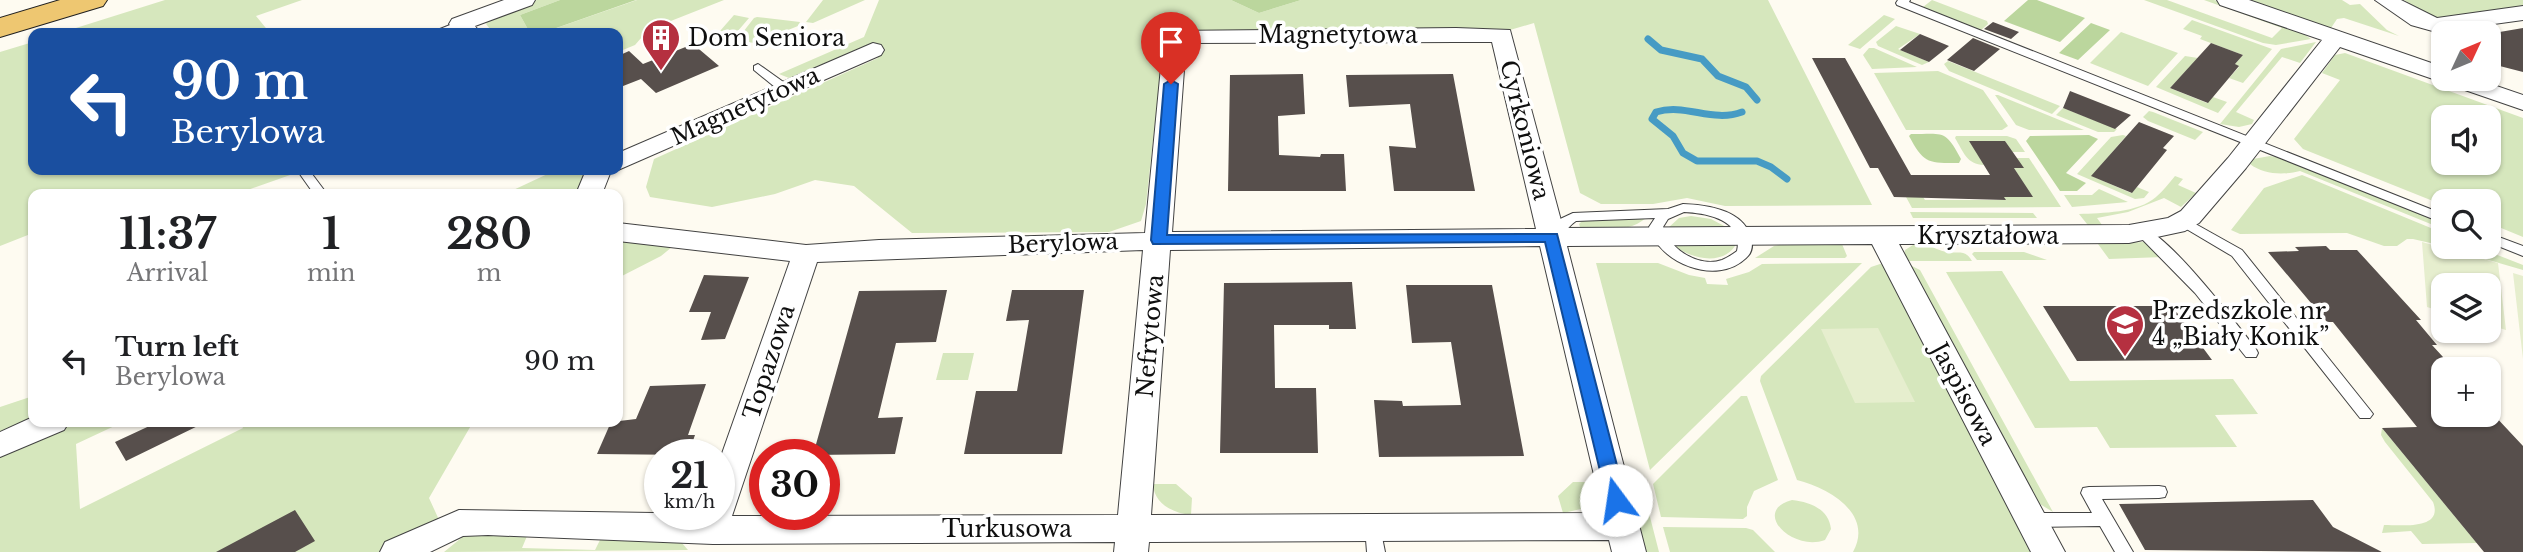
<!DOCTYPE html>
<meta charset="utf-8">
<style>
body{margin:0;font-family:"Libre Baskerville",serif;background:#f6f6f6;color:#202124;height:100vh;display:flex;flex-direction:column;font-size:26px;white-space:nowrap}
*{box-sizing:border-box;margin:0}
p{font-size:23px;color:#757577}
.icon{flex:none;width:38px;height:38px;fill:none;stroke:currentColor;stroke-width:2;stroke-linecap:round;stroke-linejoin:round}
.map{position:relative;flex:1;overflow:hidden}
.details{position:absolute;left:28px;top:189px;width:595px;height:238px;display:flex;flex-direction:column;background:#fff;border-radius:14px;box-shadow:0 2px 5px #0004}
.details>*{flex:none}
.hud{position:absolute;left:28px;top:28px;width:595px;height:147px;border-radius:14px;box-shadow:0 2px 5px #0004;background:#1a4fa0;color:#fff;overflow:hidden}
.needle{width:46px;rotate:46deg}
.controls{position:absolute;left:2431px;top:21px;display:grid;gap:14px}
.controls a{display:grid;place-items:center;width:70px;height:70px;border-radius:14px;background:#fff;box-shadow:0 2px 5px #0004;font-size:35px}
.speed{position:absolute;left:644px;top:439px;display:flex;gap:14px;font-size:35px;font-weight:700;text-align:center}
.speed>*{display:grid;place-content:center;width:91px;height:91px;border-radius:50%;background:#fff;box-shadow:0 2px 5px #0004;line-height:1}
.speed small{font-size:18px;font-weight:400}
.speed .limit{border:10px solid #d22;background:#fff;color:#111}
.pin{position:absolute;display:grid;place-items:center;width:60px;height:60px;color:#fff;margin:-72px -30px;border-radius:50% 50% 50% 0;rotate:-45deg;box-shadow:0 0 7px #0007}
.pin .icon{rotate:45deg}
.me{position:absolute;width:77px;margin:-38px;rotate:346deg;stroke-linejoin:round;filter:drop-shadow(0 0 5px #0008)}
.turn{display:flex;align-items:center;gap:24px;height:147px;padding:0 28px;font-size:32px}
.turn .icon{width:91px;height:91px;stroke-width:2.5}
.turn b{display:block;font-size:49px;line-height:60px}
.eta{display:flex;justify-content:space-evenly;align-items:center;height:119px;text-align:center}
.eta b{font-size:42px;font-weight:700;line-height:49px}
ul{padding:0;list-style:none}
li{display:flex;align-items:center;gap:21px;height:105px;padding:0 28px}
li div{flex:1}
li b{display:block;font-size:26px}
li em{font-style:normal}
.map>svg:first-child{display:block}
.green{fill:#d6e7bd;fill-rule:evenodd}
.forest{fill:#bbd69d}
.pitch{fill:#e6eece}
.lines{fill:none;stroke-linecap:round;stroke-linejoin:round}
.stream{stroke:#469bc4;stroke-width:7}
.building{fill:#574f4c}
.service-casing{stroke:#424242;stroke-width:2}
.minor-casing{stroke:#424242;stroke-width:2}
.primary-casing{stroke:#202020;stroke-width:2}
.service{fill:#fff;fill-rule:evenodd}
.minor{fill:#fff;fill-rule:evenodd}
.primary{fill:#eec771;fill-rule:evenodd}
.route{fill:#1a73e8;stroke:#114b97;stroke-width:2}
.labels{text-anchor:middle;stroke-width:7;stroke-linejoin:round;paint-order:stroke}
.street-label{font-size:23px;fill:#0f0f0f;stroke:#fff}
.poi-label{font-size:23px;fill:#0f0f0f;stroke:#fff;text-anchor:start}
</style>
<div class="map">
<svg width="2523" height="552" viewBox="0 0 2523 552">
<rect width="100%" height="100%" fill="#fefbf1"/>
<path class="green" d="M165,0H302L256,16L270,33H60Z
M537,0H560L520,15L530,33H493L486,24L490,18Z
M637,0H724L648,30L635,45L618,52V33H542Z
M823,0H865L813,23L806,22Z
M879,0H1231L1259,13L1301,0H1768L1872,205L1725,206L1687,198L1653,204H1601L1580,193L1534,23L1510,30L1165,31L1146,204L1141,221L1109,232L912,233L854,186L815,180L775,194L712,207L650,197L646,187L654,159L878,58L864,47L789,78L779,74L864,37Z
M1932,0L1987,21L1988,24L1979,32L1923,7Z
M2144,0H2167L2272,38L2282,28L2204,0H2214L2295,28L2311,39L2276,45L2263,43Z
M2243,0H2342L2350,5L2360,4L2387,30L2399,36L2344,18L2337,19L2331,28Z
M2404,0H2523V6L2437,20Z
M734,15L749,18L731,39H713Z
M1884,15L1895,19L1860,49L1848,45Z
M754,18L757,17L800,22L798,26L756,43L736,41Z
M2192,20L2272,49L2243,83L2229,78L2239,67L2235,64L2243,55L2200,39L2202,36L2183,29Z
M1896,26L1920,34L1898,49L1929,62L1922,65L1878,46L1876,42Z
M2121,32L2178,53L2148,86L2090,63Z
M33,42V170H291L293,174L236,194H33V233L0,246V52Z
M2316,42L2300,63L2282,57L2236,112L2254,120L2252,124L2239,127L2220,124L2281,49Z
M1869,48H1874L1917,67L1872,69L1863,55Z
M2345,53L2523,118V237L2489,223L2488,201H2443V205L2303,149L2294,139L2340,80L2322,73L2335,55ZM2443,117H2488V163H2443Z
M2185,56L2198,58L2170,88L2207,103L2213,97L2227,102L2218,113L2156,87Z
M1948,61L2060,106L2052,114L1949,71L1944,64Z
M1938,71L1983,90L2008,126L2002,130H1906L1874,73Z
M1995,95H1998L2084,130H2029L2016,125Z
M2063,108L2117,129L2114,132H2098L2056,115Z
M2149,111L2153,112L2203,132L2195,140L2148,121L2143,117Z
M2123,135L2126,136L2092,176L2131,193L2137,187L2149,192L2144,198L2135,199L2077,174L2111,137Z
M1956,136H2007L2016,139L2025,152H2012L2005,141H1970L1984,165C1967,165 1963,151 1955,138Z
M2270,156L2286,159L2443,224V229L2300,171C2284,175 2264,175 2250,164L2253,159Z
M2016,158H2029L2061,207L1912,208L1906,197H1923L1925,200H2005L2004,197H2032L2014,168H2022Z
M556,170L585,171L579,194H505Z
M2302,175L2443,233V246L2413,239H2407L2397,246H2384L2347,233L2240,234L2231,230L2264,188Z
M2175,176L2183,179L2178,185L2196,193L2181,207L2164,198L2128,212L2097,218L2105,229H2091L2079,214C2102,213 2138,213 2156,197C2163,191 2169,183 2175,176Z
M2099,189L2128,202L2072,207L2064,195H2092Z
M1910,212L2033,213L2037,218H1913Z
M1691,216L1711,219L1728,228H1668L1679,218Z
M1646,218C1628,233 1602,231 1580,227L1579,224L1582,221Z
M618,241L672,247L661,256L618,278Z
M1735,241V246C1722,266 1690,259 1674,245Z
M2144,242L2163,257L2109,259L2098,244Z
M1783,244H1842L1847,256L1845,258H1755L1774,246Z
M1926,244C1932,247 1940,251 1947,252C1959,254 1965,249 1972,261H1903L1905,250L1913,245Z
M2444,247H2477L2523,265V270Z
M1974,252H2024L2047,260H1977L1972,254Z
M1596,263H1658L1689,275L1705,278L1707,284L1728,285L1726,279L1749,272L1762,264L1862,263L1650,470Z
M1880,264L1888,265L2034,547L2030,552H1853C1874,514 1829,488 1797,480L1760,381L1761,376L1871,267Z
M1908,264L1920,270L2053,512L2030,498Z
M2002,271L2070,381L2233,379L2258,414L2215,415L2237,447L2110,448L2097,427L2035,428L1946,272Z
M943,353H974L968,380H936Z
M33,396V422H39L0,439V407Z
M1741,396H1747L1778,480L1754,491L1747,507V516L1743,519L1661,517L1653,484Z
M66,422H123L76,444L80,509L243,428L240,422H473L429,498L440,522L382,552H0V451Z
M2382,428L2466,530L2477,543L2422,544L2411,531L2382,533L2384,525C2401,525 2444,530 2433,502L2385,442L2381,435Z
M1573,482H1594L1593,496L1581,509L1563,513L1558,496Z
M1625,482H1641L1659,552H1642Z
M1153,484H1176L1192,498L1191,515C1173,513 1154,504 1153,484Z
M1792,500C1810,502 1829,509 1831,529L1825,540C1792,552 1751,511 1792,500Z
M476,526L530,529L522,548L595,550L602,536L682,543L688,550L444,552Z
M1663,527L1746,528L1753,530L1775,552H1670Z"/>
<path class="forest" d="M560,0H636L542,33H530L520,15Z
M1231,0H1301L1259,13Z
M2028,0H2037L2085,18L2060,42L2004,21Z
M2091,23L2110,30L2078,60L2059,53Z
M1911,134C1944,134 1945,129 1961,159L1959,163C1928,163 1924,164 1909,136Z
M2089,135L2098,139L2066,173L2086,183L2077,191H2060L2026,141L2030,136Z"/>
<path class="pitch" d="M2422,242L2498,263L2506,330L2489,325L2488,285H2443V312L2427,307Z
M2513,273L2523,276V359Z
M1878,328L1915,402L1855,403L1821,329Z"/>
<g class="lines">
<path class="stream" d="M1648,39L1661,50L1702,59L1718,76L1746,87L1757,100
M1742,112C1712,123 1686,103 1656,112L1652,119L1673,136L1683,153L1697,161H1757L1771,167L1787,179"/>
</g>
<path class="building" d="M1993,22L2019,32L2011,39L1984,29Z
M2523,28V72L2488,63V34Z
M1920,34L1949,46L1929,62L1900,50Z
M1973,38L2000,49L1974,71L1947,60Z
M2211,43L2243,55L2235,64L2239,66L2208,103L2170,88Z
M693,44L719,66L656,93L641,79L618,88V56L629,51L643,64Z
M1812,58H1845L1911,175H1990L1969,141H2005L2024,168H2014L2033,197H2004L2006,200L1894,197L1878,168H1870Z
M1303,74L1305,114L1278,116L1279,155L1320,157L1321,154H1344L1346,191H1228L1230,75Z
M1453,74L1475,191H1394L1389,146L1416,148L1410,104L1349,107L1346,75Z
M2070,91L2131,115L2115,129L2063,108Z
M2139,122L2174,136L2163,148L2167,150L2132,193L2091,176Z
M2326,246L2330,250H2357L2421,320H2416L2437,345H2432L2443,357V415H2494L2523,446V552H2484L2382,428L2417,427L2333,322H2327L2268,252L2299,251L2295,247Z
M704,275L749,277L725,339L701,340L711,312H689Z
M1352,282L1356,329H1329V325H1274L1275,388H1316L1318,453H1220L1224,283Z
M1406,285H1492L1524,456L1379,457L1374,400L1402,401L1403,406L1461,405L1451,342L1412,343Z
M947,290L936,342L896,343L878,418L903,417L895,454L813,455L859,291Z
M1012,290H1084L1062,454H964L976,391H1017L1029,320L1006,321Z
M2043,306H2172L2212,360L2077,361Z
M706,384L688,435H695L688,455L597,454L611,422L636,419L650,386Z
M158,422H206L126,461L115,442Z
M2313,500L2333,527L2382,552L2145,550L2119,504Z
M295,510L315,541L295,552H216Z"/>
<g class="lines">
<defs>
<path id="service" d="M1898,0H1910L1909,2L2443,214V223L1897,5L1896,3Z
M460,21L466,24L464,26L446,33H430Z
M758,64L789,86V92H781L754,70V66Z
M297,170H309L327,194H314Z
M1683,204C1708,205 1744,210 1751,238C1753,245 1752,253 1746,258C1717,286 1659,264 1649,227L1655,218L1576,221C1567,227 1561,239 1551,241L1544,237L1558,220L1573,213L1668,209ZM1684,212C1707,213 1744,220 1737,251C1733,254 1727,258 1722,260C1699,268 1669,249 1663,227L1668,219Z
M2183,217L2242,250L2370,410L2373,414L2370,418H2360L2232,256L2178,224L2176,221L2178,218Z
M2143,228C2170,236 2237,324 2256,349L2258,353L2256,357H2246L2195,293L2138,235L2136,232Z
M2488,233L2523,246V256L2488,242Z
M2159,486L2165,487L2167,492L2165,497L2159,498L2102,499L2133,552H2115L2100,526L2031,527L2025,525L2023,520L2025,515L2031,513H2092L2081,493L2083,488L2089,487Z
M1373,520L1379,522L1385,552H1367L1365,527L1367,522Z"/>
<path id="minor" d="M504,0H535L532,5L475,26L480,33H457L449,24L452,19Z
M2217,0H2249L2443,67V79H2476L2523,95V110L2340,47L2246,168L2199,223L2185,231L2129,243L1899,244L2065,552H2031L1872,244L1567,246L1646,552H1612L1609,540L1149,542L1148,552H1114L1115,542L713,544L488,535L463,536L430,552H380L385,542L459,510L719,514V462L790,261L618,241V223L806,245L879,240L1145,233L1164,36L1167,31L1456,28L1510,30L1563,228L2129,225L2168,218L2181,211L2228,158L2322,40L2220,5ZM1456,42H1492L1536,229L1172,232L1186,43ZM1540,246L1603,513L1151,515L1170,250ZM1143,250L1118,515L732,516L817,262Z
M2375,0H2401L2437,18L2523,6V20L2436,32L2411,25Z
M873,43L881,45L884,50L881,55L618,170V153Z
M586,170L611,171L602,194H576Z
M33,417V422H69L64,430L0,457V432Z"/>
<path id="primary" d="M60,0H107L103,6L0,37V18Z"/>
</defs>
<use href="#service" class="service-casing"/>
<use href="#minor" class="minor-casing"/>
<use href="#primary" class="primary-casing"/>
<use href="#service" class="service"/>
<use href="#minor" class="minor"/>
<use href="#primary" class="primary"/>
</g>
<path class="route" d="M1171,80L1178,84L1167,235L1557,234L1626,500L1623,506L1616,508L1610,506L1607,500L1545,242L1153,244L1151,240L1164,84Z"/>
<defs>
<symbol id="building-pin" viewBox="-11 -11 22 30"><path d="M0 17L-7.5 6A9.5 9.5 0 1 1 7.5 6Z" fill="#b53040" stroke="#fff"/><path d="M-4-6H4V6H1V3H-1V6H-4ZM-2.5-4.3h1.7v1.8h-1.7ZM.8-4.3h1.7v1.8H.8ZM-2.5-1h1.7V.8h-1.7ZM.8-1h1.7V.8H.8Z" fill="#fff"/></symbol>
<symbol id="school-pin" viewBox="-11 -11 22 30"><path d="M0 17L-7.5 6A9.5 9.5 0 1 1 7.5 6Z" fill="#b53040" stroke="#fff"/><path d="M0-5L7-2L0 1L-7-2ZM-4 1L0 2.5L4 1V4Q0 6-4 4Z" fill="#fff"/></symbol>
</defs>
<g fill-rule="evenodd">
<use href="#building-pin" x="639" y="16" width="44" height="60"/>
<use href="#school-pin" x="2103" y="302" width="44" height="60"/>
</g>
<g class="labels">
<g class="street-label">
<text x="1338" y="43">Magnetytowa</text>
<text transform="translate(745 106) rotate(-24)" y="8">Magnetytowa</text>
<text transform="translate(1525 130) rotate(76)" y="8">Cyrkoniowa</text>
<text x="1988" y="244">Kryształowa</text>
<text transform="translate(1063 243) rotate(-2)" y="8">Berylowa</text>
<text transform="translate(1150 336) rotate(-85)" y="8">Nefrytowa</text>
<text transform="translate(769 362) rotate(-72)" y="8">Topazowa</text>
<text transform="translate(1964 394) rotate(62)" y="8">Jaspisowa</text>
<text x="1007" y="537">Turkusowa</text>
</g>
<g class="poi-label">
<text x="688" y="46">Dom Seniora</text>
<text x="2152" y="319">Przedszkole nr<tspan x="2152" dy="26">4 „Biały Konik”</tspan></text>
</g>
</g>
</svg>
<div class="controls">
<a><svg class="needle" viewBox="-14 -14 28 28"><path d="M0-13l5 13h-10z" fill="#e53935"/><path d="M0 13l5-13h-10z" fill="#757577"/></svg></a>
<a><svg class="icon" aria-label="sound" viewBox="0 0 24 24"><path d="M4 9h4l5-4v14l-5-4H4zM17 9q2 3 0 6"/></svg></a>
<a><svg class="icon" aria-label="search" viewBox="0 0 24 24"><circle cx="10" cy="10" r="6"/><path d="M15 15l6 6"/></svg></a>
<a><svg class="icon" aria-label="layers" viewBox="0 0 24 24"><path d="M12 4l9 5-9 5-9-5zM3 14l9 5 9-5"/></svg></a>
<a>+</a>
</div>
<div class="speed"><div>21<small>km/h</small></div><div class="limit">30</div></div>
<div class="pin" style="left:1171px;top:84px;background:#d93025"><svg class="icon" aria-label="arrive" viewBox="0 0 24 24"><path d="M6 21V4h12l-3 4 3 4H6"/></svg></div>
<svg class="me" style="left:1616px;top:500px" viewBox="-20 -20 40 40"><circle r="19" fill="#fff"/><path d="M0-13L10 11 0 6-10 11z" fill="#1a73e8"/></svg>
<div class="hud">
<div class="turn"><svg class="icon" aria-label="left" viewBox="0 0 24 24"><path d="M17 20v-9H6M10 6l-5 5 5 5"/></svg><div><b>90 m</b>Berylowa</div></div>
</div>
<section class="details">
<div class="eta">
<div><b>11:37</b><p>Arrival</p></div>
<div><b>1</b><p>min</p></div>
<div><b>280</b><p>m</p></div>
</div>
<ul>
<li><svg class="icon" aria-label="left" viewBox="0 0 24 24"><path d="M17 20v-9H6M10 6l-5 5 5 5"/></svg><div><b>Turn left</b><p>Berylowa</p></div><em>90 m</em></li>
</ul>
</section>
</div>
